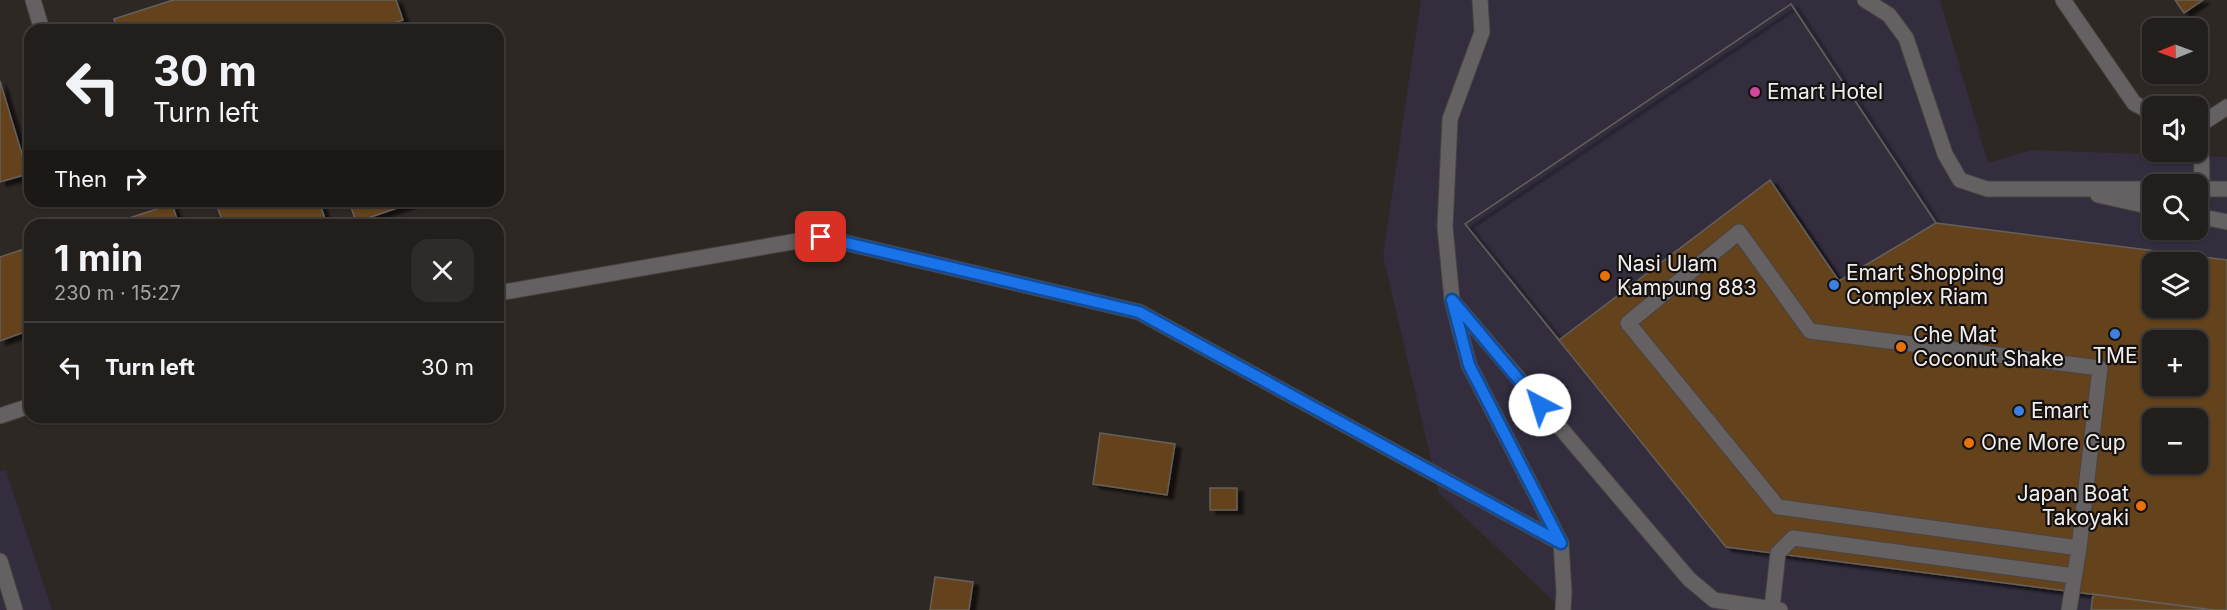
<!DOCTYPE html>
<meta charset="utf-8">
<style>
body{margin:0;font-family:Inter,sans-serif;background:#2e2b29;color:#f1f3f6;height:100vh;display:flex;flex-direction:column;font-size:22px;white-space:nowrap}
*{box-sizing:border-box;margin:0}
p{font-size:20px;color:#a2a2a3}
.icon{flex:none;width:33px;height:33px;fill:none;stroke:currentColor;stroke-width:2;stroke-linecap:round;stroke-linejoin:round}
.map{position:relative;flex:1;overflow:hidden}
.details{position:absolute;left:24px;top:219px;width:480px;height:204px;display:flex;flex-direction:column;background:#221e1c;border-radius:18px;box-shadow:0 2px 4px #0004,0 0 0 2px #3f3c3b}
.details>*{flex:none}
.banner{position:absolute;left:24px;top:24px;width:480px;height:183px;border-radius:18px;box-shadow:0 2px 4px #0004,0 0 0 2px #3f3c3b;background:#221e1c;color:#f1f3f6;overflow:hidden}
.needle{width:39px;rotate:269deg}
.fabs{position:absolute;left:2142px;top:18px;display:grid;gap:12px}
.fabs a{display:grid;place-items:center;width:66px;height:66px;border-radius:12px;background:#221e1c;box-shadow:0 2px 4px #0004,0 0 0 2px #3f3c3b;font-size:30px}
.pin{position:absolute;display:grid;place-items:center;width:51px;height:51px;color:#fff;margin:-26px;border-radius:12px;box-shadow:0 3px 9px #0006}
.me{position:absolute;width:66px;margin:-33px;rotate:320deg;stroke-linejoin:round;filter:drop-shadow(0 0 4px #0008)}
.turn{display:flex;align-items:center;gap:21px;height:126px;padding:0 30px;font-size:27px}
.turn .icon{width:78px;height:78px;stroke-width:2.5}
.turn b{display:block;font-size:42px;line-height:51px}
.then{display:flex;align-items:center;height:57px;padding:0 30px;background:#0003;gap:12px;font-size:22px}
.round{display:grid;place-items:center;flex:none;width:63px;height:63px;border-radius:18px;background:#2e2b29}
.head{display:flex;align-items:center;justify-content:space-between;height:102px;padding:0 30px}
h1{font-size:36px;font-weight:700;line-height:45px}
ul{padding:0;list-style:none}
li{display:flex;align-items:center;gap:18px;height:90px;padding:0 30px;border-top:2px solid #3f3c3b}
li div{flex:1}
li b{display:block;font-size:22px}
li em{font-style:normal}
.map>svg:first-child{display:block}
.commercial{fill:#332d3e;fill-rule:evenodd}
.building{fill:#63431a;stroke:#65605b;stroke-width:1.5;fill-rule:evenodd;filter:url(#shadow)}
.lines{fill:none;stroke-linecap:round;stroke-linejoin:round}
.lane-casing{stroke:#494441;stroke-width:17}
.street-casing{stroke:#494441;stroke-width:17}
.lane{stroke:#656162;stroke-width:15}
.street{stroke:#656162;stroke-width:15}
.route-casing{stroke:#114b97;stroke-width:15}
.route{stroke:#1a73e8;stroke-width:10}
.hotel-dot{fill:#d1479c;stroke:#141110;stroke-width:2}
.food-dot{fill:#e8710a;stroke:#141110;stroke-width:2}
.shop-dot{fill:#3f7fe0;stroke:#141110;stroke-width:2}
.labels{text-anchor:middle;stroke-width:4.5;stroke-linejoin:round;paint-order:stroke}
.poi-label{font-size:21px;fill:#f1edeb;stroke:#141110;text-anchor:start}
</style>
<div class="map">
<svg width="2227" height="610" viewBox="0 0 2227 610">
<defs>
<filter id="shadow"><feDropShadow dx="6" dy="4" stdDeviation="1.5" flood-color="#0009"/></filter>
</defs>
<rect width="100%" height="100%" fill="#2e2825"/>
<path class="commercial" d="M1421,0H1940L1988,163L2031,150L2227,157V610H1563L1439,493L1383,256ZM2152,184H2198V230H2152ZM2152,262H2198V308H2152ZM2152,340H2198V386H2152ZM2152,418H2198V464H2152Z
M6,470L52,610H0V471Z"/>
<path class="building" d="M173,0H396L403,20L372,30H118L114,19Z
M2175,0H2203L2184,13Z
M1791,4L1936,223L2227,260V610H2214L1726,547L1465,224ZM2152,262H2198V308H2152ZM2152,340H2198V386H2152ZM2152,418H2198V464H2152Z
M1791,4L1936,223L1839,281L1770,180L1559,340L1465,224Z
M0,81L28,174L0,182Z
M215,201H319L327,225H224Z
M349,201H418L356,222Z
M172,204L179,225H108Z
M30,247V330L0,341V257Z
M1100,433L1175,444L1167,495L1093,484Z
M1210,488H1237V510H1210Z
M935,577L973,582L969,610H930Z
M2093,594L2214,610H2091Z"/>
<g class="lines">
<defs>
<path id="lane" d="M1480,0L1482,32L1450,119L1445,227L1452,300L1469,365L1561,543
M1865,0L1889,15L1906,38L1945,154L1960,180L1987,189H2152
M2201,124L2202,189
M2198,189H2227
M2098,195L2152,207
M2198,216L2227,222
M1456,305L1689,579L1714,600L1780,610
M0,561L15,610
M1772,608L1778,553L1793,538L2074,576
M2069,610L2079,548L2100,368L1810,331L1739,232L1628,323L1778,507L2079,548"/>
<path id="street" d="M33,0L42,30
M2063,0L2134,103L2152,113
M2198,124H2201L2227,107
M498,293L821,237L1139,312L1561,543L1564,592L1563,610
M0,416L30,406"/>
</defs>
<use href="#lane" class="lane-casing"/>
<use href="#street" class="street-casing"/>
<use href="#lane" class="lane"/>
<use href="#street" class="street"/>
</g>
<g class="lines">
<defs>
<path id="route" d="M821,237L1139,312L1561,543L1469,365L1452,300L1540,405"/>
</defs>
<use href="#route" class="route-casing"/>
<use href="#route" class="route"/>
</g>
<circle class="hotel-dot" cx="1755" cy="92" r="6"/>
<g class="food-dot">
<circle cx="1605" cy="276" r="6"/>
<circle cx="1901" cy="347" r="6"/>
<circle cx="1969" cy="443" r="6"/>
<circle cx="2141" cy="506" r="6"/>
</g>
<g class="shop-dot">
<circle cx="1834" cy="285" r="6"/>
<circle cx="2115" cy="334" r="6"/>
<circle cx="2019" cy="411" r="6"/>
</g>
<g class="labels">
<g class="poi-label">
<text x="1767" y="99">Emart Hotel</text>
<text x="1617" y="271">Nasi Ulam<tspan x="1617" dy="24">Kampung 883</tspan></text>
<text x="1846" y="280">Emart Shopping<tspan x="1846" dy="24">Complex Riam</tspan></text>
<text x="1913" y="342">Che Mat<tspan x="1913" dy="24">Coconut Shake</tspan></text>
<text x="2115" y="363" text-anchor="middle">TME</text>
<text x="2031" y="418">Emart</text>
<text x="1981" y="450">One More Cup</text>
<text x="2129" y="501" text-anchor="end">Japan Boat<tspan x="2129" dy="24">Takoyaki</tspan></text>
</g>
</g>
</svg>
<div class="fabs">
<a><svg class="needle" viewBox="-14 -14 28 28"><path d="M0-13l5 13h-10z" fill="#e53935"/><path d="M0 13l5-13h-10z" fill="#a2a2a3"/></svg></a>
<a><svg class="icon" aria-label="sound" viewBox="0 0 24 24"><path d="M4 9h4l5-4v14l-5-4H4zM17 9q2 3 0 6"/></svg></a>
<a><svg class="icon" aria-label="search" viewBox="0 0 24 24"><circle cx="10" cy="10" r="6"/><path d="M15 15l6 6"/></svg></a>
<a><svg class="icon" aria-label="layers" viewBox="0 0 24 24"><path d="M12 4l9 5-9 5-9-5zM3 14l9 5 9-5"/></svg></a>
<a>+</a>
<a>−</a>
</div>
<div class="pin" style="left:821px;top:237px;background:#d93025"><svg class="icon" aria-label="arrive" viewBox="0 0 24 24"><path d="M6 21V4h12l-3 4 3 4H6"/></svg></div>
<svg class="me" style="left:1540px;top:405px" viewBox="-20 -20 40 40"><circle r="19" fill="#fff"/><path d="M0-13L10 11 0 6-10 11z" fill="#1a73e8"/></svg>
<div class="banner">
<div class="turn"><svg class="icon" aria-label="left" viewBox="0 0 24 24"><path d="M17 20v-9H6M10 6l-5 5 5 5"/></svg><div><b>30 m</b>Turn left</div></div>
<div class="then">Then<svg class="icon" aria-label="right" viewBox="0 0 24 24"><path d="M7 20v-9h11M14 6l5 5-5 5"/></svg></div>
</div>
<section class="details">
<div class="head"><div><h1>1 min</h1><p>230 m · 15:27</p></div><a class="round"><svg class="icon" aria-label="close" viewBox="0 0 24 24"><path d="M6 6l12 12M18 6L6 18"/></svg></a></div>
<ul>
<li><svg class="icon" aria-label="left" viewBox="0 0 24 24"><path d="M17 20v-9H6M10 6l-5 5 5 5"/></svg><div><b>Turn left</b></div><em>30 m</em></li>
</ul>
</section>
</div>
